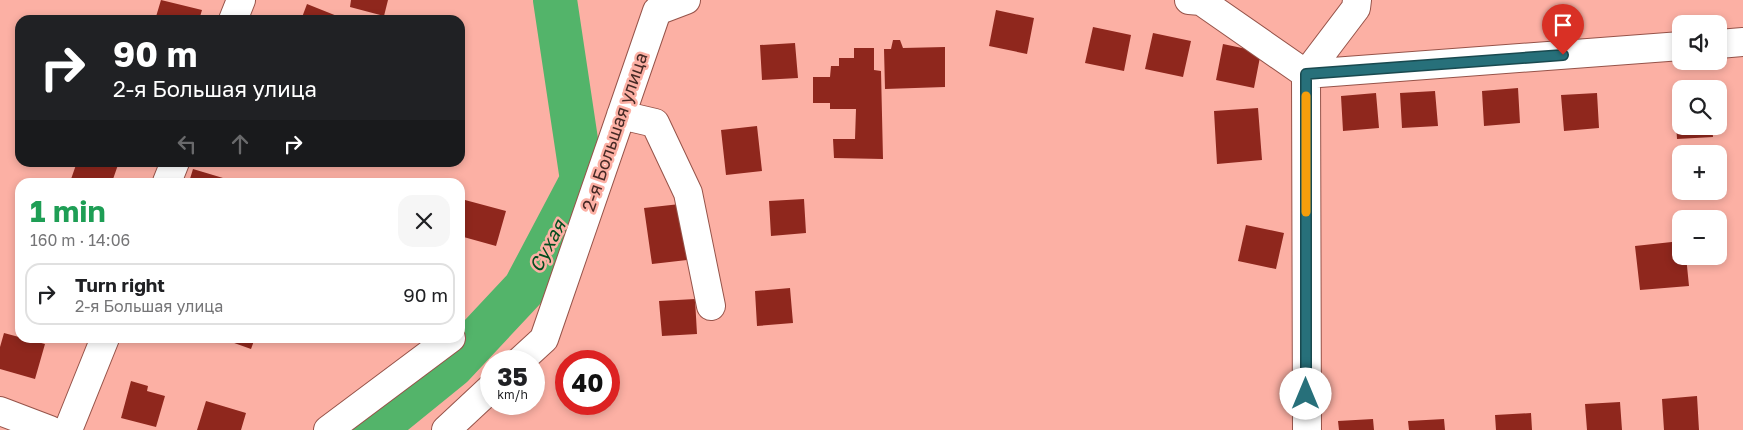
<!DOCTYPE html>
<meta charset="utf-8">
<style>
body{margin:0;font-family:"Golos Text",sans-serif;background:#f6f6f6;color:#202124;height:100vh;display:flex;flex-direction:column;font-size:19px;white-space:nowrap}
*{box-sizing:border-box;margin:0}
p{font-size:16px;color:#757577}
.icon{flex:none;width:28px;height:28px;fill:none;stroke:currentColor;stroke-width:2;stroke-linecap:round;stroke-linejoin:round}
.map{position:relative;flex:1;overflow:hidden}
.sheet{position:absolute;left:15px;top:178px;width:450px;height:165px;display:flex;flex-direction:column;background:#fff;border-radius:15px;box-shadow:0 2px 8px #0003}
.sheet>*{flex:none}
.guide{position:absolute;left:15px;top:15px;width:450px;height:152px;border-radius:15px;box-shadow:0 2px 8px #0003;background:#202124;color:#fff;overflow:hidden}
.fabs{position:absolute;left:1672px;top:15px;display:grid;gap:10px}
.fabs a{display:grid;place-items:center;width:55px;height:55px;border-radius:10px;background:#fff;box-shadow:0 2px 8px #0003;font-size:25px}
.speed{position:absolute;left:480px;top:350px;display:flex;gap:10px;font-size:25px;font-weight:700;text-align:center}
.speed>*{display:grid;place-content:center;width:65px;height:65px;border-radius:50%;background:#fff;box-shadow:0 2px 8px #0003;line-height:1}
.speed small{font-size:12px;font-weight:400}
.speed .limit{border:8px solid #d22;background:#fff;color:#111}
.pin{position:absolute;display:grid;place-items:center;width:42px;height:42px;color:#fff;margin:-51px -21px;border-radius:50% 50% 50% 0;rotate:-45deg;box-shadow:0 0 5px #0007}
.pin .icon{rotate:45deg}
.me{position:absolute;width:55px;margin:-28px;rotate:0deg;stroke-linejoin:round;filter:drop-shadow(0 0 4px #0008)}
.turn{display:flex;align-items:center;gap:18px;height:105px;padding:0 15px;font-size:22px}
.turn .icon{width:65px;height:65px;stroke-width:2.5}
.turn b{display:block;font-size:35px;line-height:42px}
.lanes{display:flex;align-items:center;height:48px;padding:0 15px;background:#0003;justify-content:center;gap:25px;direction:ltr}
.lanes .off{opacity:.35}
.round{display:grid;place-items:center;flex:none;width:52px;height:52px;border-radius:15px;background:#f6f6f6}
.head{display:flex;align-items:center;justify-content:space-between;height:85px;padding:0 15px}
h1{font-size:30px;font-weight:700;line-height:38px;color:#1e9e55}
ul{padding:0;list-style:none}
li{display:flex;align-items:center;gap:15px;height:62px;margin:0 10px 8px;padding:0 5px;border:2px solid #e0e0e0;border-radius:15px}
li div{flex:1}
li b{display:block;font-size:19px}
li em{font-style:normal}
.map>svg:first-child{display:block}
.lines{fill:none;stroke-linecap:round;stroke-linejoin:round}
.river{stroke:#53b46a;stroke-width:44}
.building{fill:#8f271d}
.minor-casing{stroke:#965349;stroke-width:30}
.minor{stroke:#fff;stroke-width:28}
.route-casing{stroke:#19494f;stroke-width:12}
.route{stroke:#27707a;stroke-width:9}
.slow{stroke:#f59e0b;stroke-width:9}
.labels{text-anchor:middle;stroke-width:5;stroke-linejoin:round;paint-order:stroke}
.street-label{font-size:18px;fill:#482a26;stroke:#fcb0a4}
.water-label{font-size:19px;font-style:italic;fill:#014d1e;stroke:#fcb0a4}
</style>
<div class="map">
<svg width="1743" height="430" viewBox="0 0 1743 430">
<rect width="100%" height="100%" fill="#fcb0a4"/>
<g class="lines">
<path class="river" d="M373,430L452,366L525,288L582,180L555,0"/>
</g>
<path class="building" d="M161,0L202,10L199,20H155Z
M351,0H388L384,16L350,7Z
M307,4L347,20H301Z
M996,10L1034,18L1027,54L989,46Z
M1093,27L1131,35L1124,71L1085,63Z
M1153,33L1191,41L1183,77L1145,69Z
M893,40H900L903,48L945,47V87L885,89L884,49H891Z
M795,43L798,78L762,80L760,45Z
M1223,44L1261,52L1254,88L1216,80Z
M854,48H874V70L881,71L883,159L834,158L833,139H855L856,109H830V103H813V77H830L831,66H839V58H854Z
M1518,88L1520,123L1484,126L1482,91Z
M1435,91L1438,126L1402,128L1400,93Z
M1376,93L1379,128L1343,131L1341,96Z
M1597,93L1599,128L1564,131L1561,95Z
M1681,103V126H1712L1713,137L1677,139L1675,104Z
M1258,108L1262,160L1217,164L1214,111Z
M757,126L762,171L726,175L721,130Z
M77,162H119L112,182H70Z
M193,169L233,181V182H189Z
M804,199L806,233L771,236L769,201Z
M465,200L506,211L496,246L460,236V218Z
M680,204L687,260L652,264L644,208Z
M1246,225L1284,233L1276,269L1238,261Z
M1681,241V256H1686L1689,286L1640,290L1635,246Z
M790,288L793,323L757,326L755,291Z
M695,299L697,334L662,336L659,301Z
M4,333L45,344L35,379L0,369V347Z
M223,338H255L251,349L223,339Z
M131,381L148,386L147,391L165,396L156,427L121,418Z
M1697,396L1699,430H1664L1662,399Z
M206,401L246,413L241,430H197Z
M1620,402L1622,430H1587L1585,404Z
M1531,413L1532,430H1496L1495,415Z
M1373,419L1374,430H1339L1338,421Z
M1444,419L1445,430H1409L1408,421Z"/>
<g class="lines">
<defs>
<path id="minor" d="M1189,0L1201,1L1306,74L1681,46
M233,20L241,0
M1719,44L1743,42
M621,115L655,123L688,193L711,306
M167,182L175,162
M520,361L544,339L657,11L686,0
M0,411L50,430
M68,430L105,338
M328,430L451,338
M446,430L491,388
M1307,430L1306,74L1356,8L1357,0"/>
</defs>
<use href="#minor" class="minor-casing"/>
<use href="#minor" class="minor"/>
</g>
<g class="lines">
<defs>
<path id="route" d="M1306,394V74L1563,55"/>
</defs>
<use href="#route" class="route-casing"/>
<use href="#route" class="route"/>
<path class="slow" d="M1306,96V212"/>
</g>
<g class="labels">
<g class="street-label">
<text transform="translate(615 132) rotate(-71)" y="6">2-я Большая улица</text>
</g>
<g class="water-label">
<text transform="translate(547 246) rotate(-62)" y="7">Сухая</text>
</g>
</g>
</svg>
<div class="fabs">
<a><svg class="icon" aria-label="sound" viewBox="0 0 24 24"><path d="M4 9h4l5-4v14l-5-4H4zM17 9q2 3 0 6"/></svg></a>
<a><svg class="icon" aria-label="search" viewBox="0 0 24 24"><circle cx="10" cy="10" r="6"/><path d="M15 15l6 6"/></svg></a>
<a>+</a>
<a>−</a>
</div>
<div class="speed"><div>35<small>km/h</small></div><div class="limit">40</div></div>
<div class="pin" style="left:1563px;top:55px;background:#d93025"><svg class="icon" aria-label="arrive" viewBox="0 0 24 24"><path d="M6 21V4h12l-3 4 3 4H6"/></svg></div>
<svg class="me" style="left:1306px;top:394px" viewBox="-20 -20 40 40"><circle r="19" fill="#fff"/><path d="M0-13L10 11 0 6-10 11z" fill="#27707a"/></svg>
<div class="guide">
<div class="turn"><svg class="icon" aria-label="right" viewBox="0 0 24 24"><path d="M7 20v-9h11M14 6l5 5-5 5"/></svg><div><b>90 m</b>2-я Большая улица</div></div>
<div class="lanes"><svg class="icon off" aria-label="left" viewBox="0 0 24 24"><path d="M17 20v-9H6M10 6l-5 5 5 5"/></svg><svg class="icon off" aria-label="ahead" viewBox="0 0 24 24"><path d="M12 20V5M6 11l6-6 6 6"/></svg><svg class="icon" aria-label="right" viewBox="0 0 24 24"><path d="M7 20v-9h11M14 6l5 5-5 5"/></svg></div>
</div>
<section class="sheet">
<div class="head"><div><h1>1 min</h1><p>160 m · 14:06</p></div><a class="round"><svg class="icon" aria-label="close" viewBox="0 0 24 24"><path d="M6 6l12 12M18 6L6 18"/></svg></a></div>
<ul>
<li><svg class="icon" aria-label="right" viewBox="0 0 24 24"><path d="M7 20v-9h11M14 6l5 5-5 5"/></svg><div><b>Turn right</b><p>2-я Большая улица</p></div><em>90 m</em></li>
</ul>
</section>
</div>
